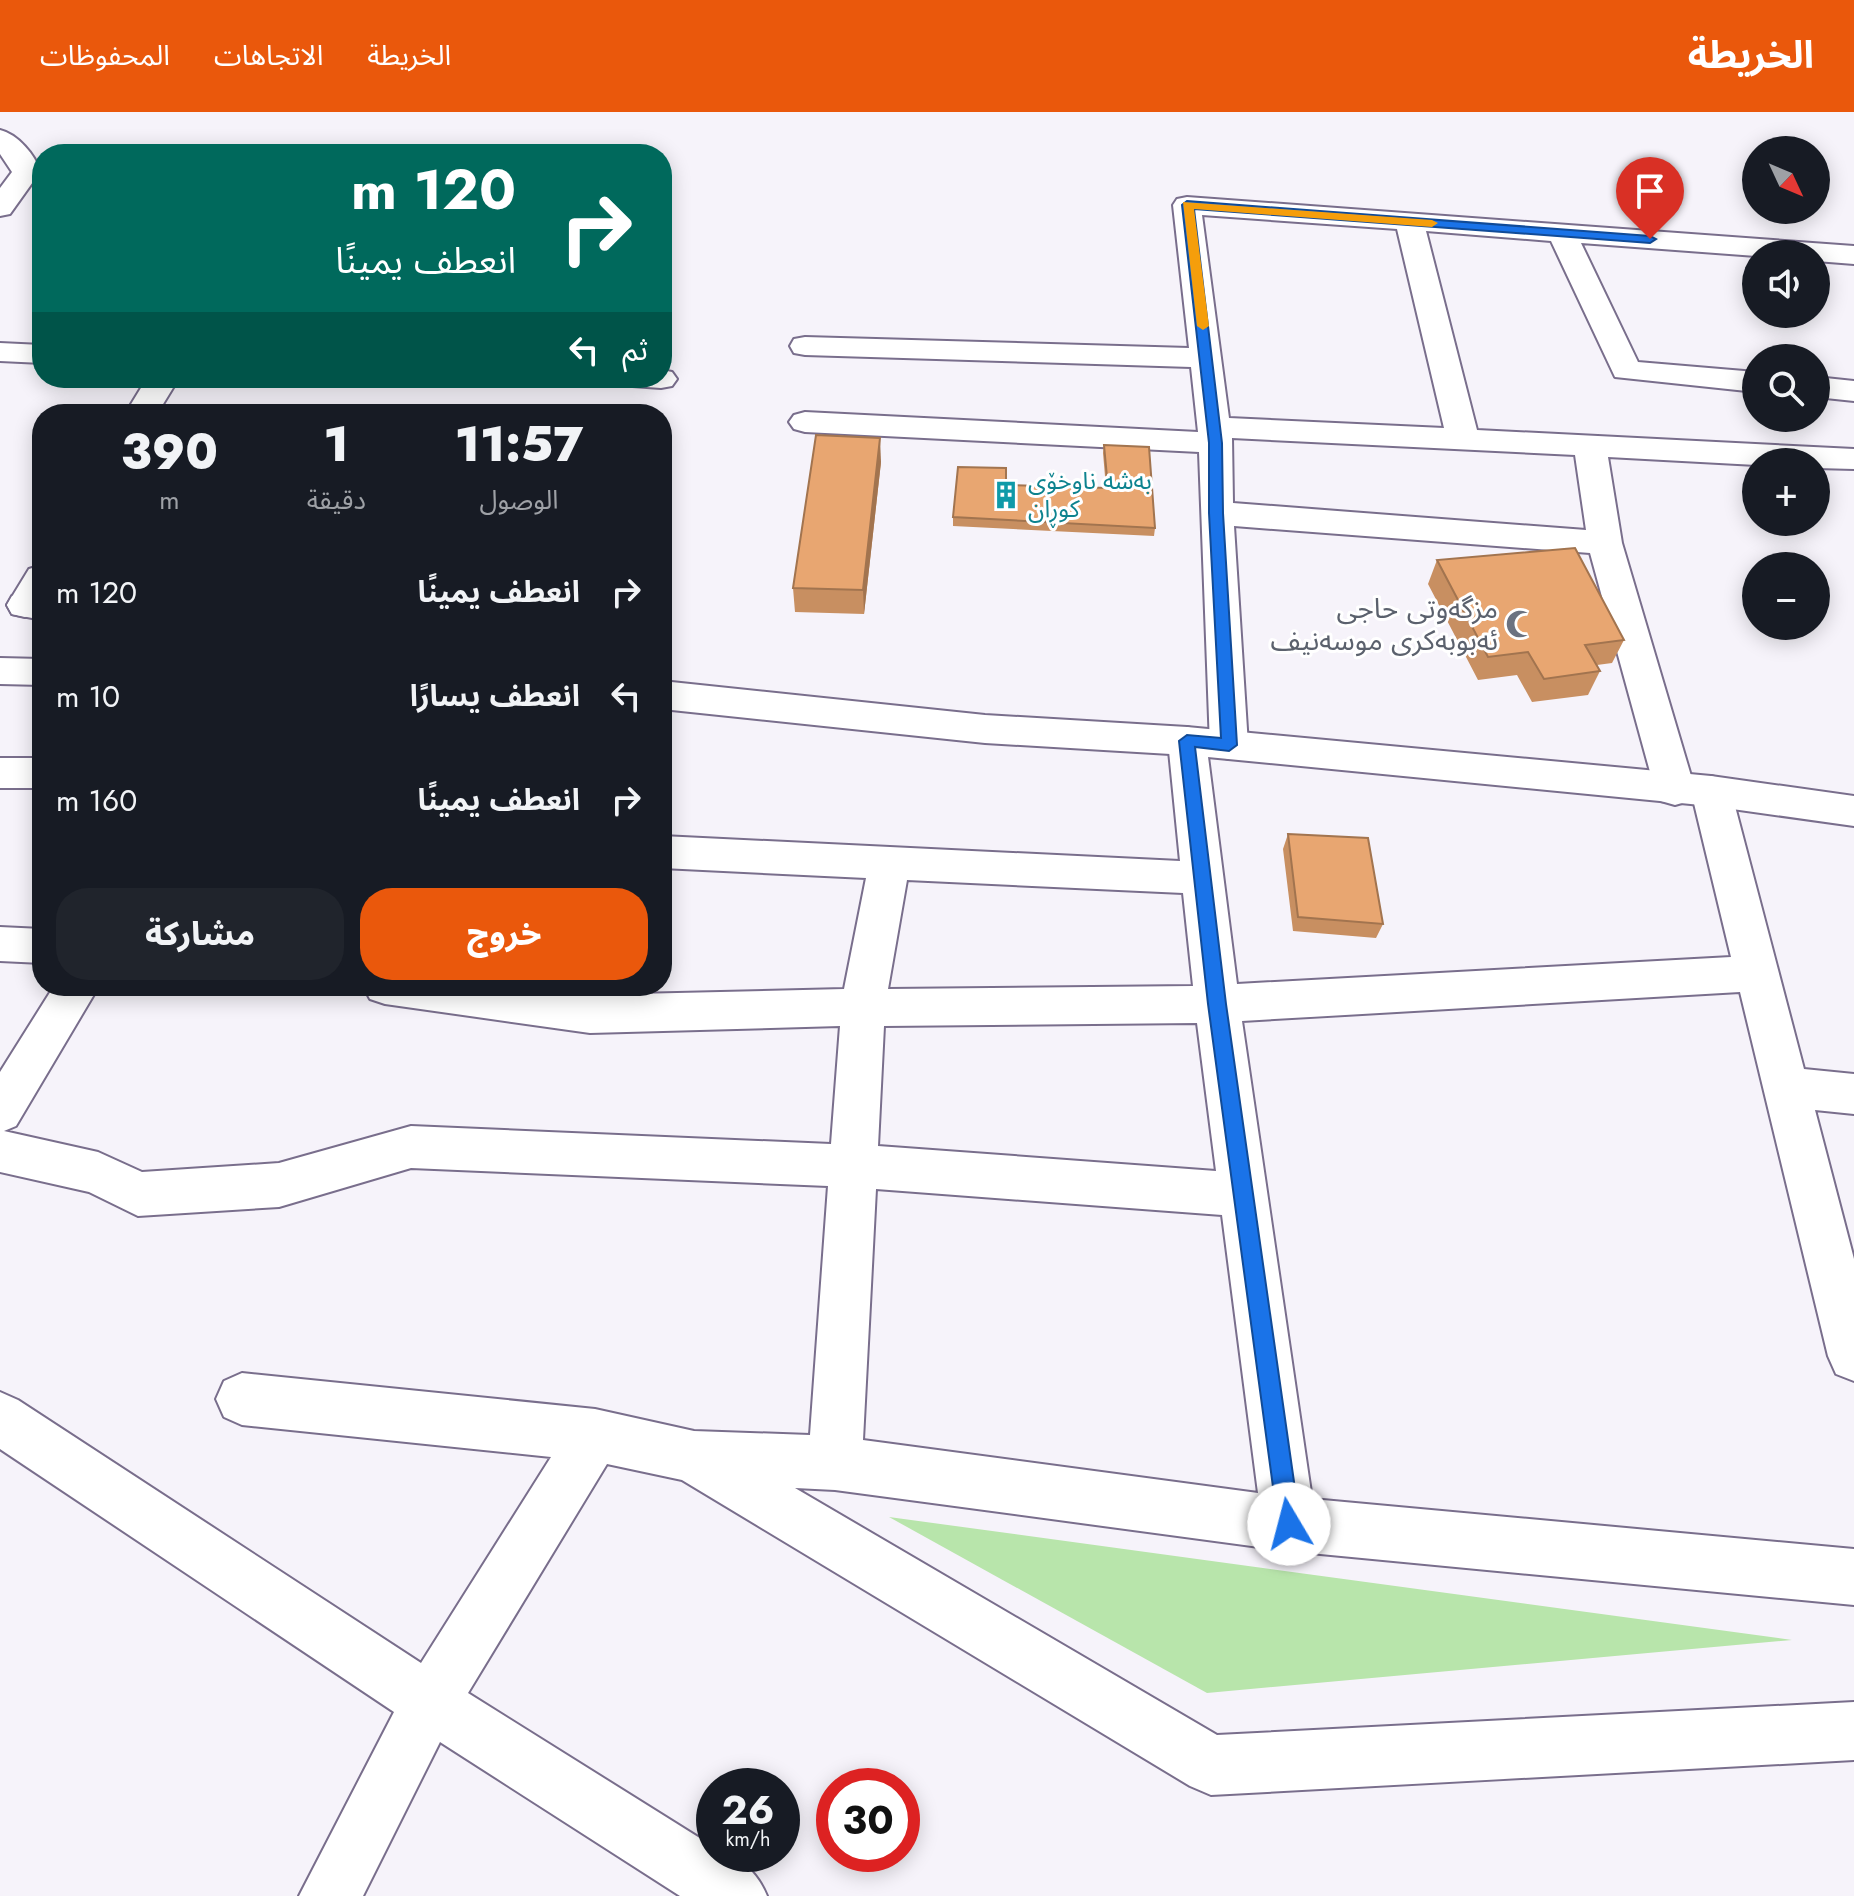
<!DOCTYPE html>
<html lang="ar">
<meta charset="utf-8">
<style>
body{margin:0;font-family:Jost,"Noto Sans Arabic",sans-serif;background:#20242c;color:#f1f3f6;direction:rtl;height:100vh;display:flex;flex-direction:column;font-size:30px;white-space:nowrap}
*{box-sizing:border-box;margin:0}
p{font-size:26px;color:#9ea1a6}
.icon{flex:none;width:44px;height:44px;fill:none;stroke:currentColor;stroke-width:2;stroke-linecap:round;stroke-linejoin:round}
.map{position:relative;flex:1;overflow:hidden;direction:ltr}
.panel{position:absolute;left:32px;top:292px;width:640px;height:592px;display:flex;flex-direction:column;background:#171b24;border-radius:32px;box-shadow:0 4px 20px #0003;direction:rtl}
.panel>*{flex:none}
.hud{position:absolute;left:32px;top:32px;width:640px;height:244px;border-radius:32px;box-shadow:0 4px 20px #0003;direction:rtl;background:#00695c;color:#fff;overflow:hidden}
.needle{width:52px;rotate:134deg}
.buttons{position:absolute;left:1742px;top:24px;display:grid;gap:16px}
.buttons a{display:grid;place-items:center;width:88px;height:88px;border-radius:50%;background:#171b24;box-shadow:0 4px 20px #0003;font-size:40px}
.speed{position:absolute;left:696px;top:1656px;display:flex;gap:16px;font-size:40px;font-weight:700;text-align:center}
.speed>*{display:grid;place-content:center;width:104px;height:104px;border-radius:50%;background:#171b24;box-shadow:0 4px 20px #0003;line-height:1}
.speed small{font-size:20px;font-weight:400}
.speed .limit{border:12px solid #d22;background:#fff;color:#111}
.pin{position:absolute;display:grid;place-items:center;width:68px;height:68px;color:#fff;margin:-82px -34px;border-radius:50% 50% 50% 0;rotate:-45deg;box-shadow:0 0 8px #0007}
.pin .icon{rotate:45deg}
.me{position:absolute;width:88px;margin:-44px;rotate:352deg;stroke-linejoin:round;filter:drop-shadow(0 0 6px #0008)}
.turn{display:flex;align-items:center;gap:28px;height:168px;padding:0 24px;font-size:36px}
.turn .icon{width:104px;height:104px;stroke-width:2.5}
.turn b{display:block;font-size:56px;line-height:68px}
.then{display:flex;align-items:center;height:76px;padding:0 24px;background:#0003;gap:16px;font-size:30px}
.eta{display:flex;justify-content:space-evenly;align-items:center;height:136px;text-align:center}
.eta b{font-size:48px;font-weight:800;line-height:56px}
.button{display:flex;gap:16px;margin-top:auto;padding:16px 24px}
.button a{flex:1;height:92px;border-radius:32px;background:#ea580c;color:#fff;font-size:32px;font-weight:800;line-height:92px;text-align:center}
.button a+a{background:#20242c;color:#f1f3f6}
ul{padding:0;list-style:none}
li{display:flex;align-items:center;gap:24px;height:104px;padding:0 24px}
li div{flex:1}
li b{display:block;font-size:30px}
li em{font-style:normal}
header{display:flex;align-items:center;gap:48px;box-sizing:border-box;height:112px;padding:0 40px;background:#ea580c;color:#fff}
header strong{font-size:38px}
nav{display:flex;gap:44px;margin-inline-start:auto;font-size:28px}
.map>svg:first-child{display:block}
.green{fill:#b8e5ab}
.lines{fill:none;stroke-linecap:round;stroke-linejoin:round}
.minor-casing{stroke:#796e8c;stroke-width:4}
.tertiary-casing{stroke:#796e8c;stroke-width:4}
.minor{fill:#fff;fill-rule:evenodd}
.tertiary{fill:#fff;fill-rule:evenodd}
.wall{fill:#c88f61}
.shaded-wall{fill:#a2744f}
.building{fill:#e8a671;stroke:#a2744f;stroke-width:2}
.route{fill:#1a73e8;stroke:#114b97;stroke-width:2}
.slow{fill:#f59e0b}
.labels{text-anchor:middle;stroke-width:6;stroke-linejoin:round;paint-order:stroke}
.far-culture-label{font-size:24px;fill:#0d838f;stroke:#fff;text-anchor:start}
.worship-label{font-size:28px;fill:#5b616d;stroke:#fff;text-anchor:end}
</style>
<header>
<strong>الخريطة</strong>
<nav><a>الخريطة</a><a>الاتجاهات</a><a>المحفوظات</a></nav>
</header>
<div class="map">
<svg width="1854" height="1784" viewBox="0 0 1854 1784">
<rect width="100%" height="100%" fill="#f6f3fa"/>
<path class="green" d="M889,1405L1792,1528L1207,1581Z"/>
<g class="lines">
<defs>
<path id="minor" d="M0,18C17,22 36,43 40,60L10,102L0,104V76L12,60L0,42Z
M1187,85L1854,134V152L1816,149V142L1756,144L1581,131L1638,250L1756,260V280L1615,265L1551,129L1426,119L1477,318L1854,337V357L1816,356V350L1756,353L1608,345L1622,431L1694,674L1697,668L1711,664L1725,668L1731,679L1804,957L1854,962V1002L1815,998L1854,1147V1269L1836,1262L1828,1244L1740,880L1242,909L1312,1387L1854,1437V1493L1289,1439L835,1378L795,1376L1217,1623L1854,1590V1648L1211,1683L1190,1674L682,1368L607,1352L468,1581L714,1735V1742C740,1742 758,1762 767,1784H680L440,1630L363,1784H299L394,1600L0,1337V1280L18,1288L421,1551L551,1345L242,1313L224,1305L216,1287L224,1269L242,1261L595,1297L694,1319L810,1323L828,1074L411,1056L279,1095L138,1104L89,1080L0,1060V960L54,874H99L16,1014L4,1019L98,1040L142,1060L279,1051L411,1014L831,1032L840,914L590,921L385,892L370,887L363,874H520L590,883L844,877L866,766L662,756V724L1180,749L1168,629L1173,619L1187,615L1201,619L1206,629L1237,872L1731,845L1692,683L1689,689L1675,693L1661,689L1655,678L1590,441L1234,414L1248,633L1243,643L1229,647L1215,643L1210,633L1199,340L805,320L794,317L789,310L794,303L805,300L1198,320L1191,255L805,243L794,241L790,234L794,227L805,225L1189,236L1173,93L1177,87ZM1202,103L1397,117L1444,316L1229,306ZM1232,326L1575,343L1586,418L1233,391ZM907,768L1183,781L1193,874L888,877ZM1197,911L1216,1059L878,1034L884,914ZM876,1077L1222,1103L1258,1381L863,1328Z
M0,231L42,233V251L0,249Z
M662,258L672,260L677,267L672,274L661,276L618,273L613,266H662Z
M1816,265L1854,269V289L1816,285Z
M147,266H179L157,302H125Z
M42,453V495L38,502L25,505L12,502L7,493L29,457Z
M0,546L42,547V573L0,572Z
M0,646H42V676H0Z
M0,815L42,817V851L0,849Z"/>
<path id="tertiary" d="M25,481L42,484V508L12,502L7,493L12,484Z
M662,569L985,603L1187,615L1711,664L1854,684V714L1711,694L1187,643L985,631L662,597Z"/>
</defs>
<use href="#minor" class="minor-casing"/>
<use href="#tertiary" class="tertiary-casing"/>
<use href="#minor" class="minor"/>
<use href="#tertiary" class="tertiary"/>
</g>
<path class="wall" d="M1104,333L1155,416L1154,424L953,414V405L1006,373L1106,376L1103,341Z
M881,350L864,502L795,500L793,476Z
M1437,448L1624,528L1612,551L1597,553L1600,559L1588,583L1532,590L1517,563L1478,568L1428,472Z
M1288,722L1383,812L1376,826L1293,819L1283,737Z"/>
<path class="shaded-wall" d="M880,326L881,350L864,502L863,478Z"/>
<path class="building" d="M816,323L880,326L863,478L793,476Z
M1104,333L1149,335L1155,416L953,405L958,355L1006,356V373L1108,376Z
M1575,436L1624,528L1585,533L1600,559L1544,567L1528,540L1488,545L1437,448Z
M1288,722L1368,726L1383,812L1298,805Z"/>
<path class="route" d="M1187,89L1650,124L1656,127L1650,131L1194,97L1222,331L1223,401L1237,633L1229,639L1195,635L1226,892L1300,1412L1297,1420L1289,1423L1281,1420L1278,1412L1208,892L1179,629L1187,623L1221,626L1209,401V331L1182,93Z"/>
<path class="slow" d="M1183,90L1432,108L1438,111L1432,115L1194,97L1209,214L1203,218L1197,214Z"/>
<defs>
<symbol id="building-bare" viewBox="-9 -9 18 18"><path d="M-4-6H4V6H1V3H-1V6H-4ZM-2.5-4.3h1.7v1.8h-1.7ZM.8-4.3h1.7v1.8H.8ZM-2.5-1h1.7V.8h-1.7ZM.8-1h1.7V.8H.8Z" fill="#0f9aa8" stroke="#fff" stroke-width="2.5" paint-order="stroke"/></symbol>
<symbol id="mosque-bare" viewBox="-9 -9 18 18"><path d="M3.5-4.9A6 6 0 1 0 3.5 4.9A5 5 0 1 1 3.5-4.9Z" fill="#6b7280" stroke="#fff" stroke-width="2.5" paint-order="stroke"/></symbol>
</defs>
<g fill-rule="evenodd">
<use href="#building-bare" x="986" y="363" width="40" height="40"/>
<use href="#mosque-bare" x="1500" y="492" width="40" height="40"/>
</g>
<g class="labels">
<g class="far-culture-label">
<text x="1028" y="377">بەشە ناوخۆی<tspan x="1028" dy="28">کوڕان</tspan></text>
</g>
<g class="worship-label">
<text x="1498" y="506">مزگەوتی حاجی<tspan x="1498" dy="32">ئەبوبەکری موسەنیف</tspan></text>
</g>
</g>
</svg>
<div class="buttons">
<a><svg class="needle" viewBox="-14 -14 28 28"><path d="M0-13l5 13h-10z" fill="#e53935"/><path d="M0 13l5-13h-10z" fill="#9ea1a6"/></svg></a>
<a><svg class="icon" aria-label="sound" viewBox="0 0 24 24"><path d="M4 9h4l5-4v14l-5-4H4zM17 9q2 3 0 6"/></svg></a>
<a><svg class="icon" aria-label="search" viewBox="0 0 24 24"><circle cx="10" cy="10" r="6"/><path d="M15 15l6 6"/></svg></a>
<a>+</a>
<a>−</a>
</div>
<div class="speed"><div>26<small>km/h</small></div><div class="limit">30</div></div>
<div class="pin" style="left:1650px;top:127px;background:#d93025"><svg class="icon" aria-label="arrive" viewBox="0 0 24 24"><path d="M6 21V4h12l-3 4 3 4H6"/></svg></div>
<svg class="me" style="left:1289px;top:1412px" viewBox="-20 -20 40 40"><circle r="19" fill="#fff"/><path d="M0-13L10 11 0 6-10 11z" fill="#1a73e8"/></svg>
<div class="hud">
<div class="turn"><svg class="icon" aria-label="right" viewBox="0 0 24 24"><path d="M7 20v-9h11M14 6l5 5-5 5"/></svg><div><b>120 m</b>انعطف يمينًا</div></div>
<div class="then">ثم<svg class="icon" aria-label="left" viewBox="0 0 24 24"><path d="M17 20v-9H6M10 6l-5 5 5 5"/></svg></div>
</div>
<section class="panel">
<div class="eta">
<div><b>11:57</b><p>الوصول</p></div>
<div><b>1</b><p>دقيقة</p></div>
<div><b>390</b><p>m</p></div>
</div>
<ul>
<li><svg class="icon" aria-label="right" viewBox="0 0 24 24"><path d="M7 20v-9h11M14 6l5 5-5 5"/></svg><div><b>انعطف يمينًا</b></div><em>120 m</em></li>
<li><svg class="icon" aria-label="left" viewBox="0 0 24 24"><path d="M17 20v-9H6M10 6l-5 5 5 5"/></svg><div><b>انعطف يسارًا</b></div><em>10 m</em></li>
<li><svg class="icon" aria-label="right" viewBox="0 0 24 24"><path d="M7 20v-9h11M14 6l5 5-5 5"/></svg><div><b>انعطف يمينًا</b></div><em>160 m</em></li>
</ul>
<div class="button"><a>خروج</a><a>مشاركة</a></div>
</section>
</div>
